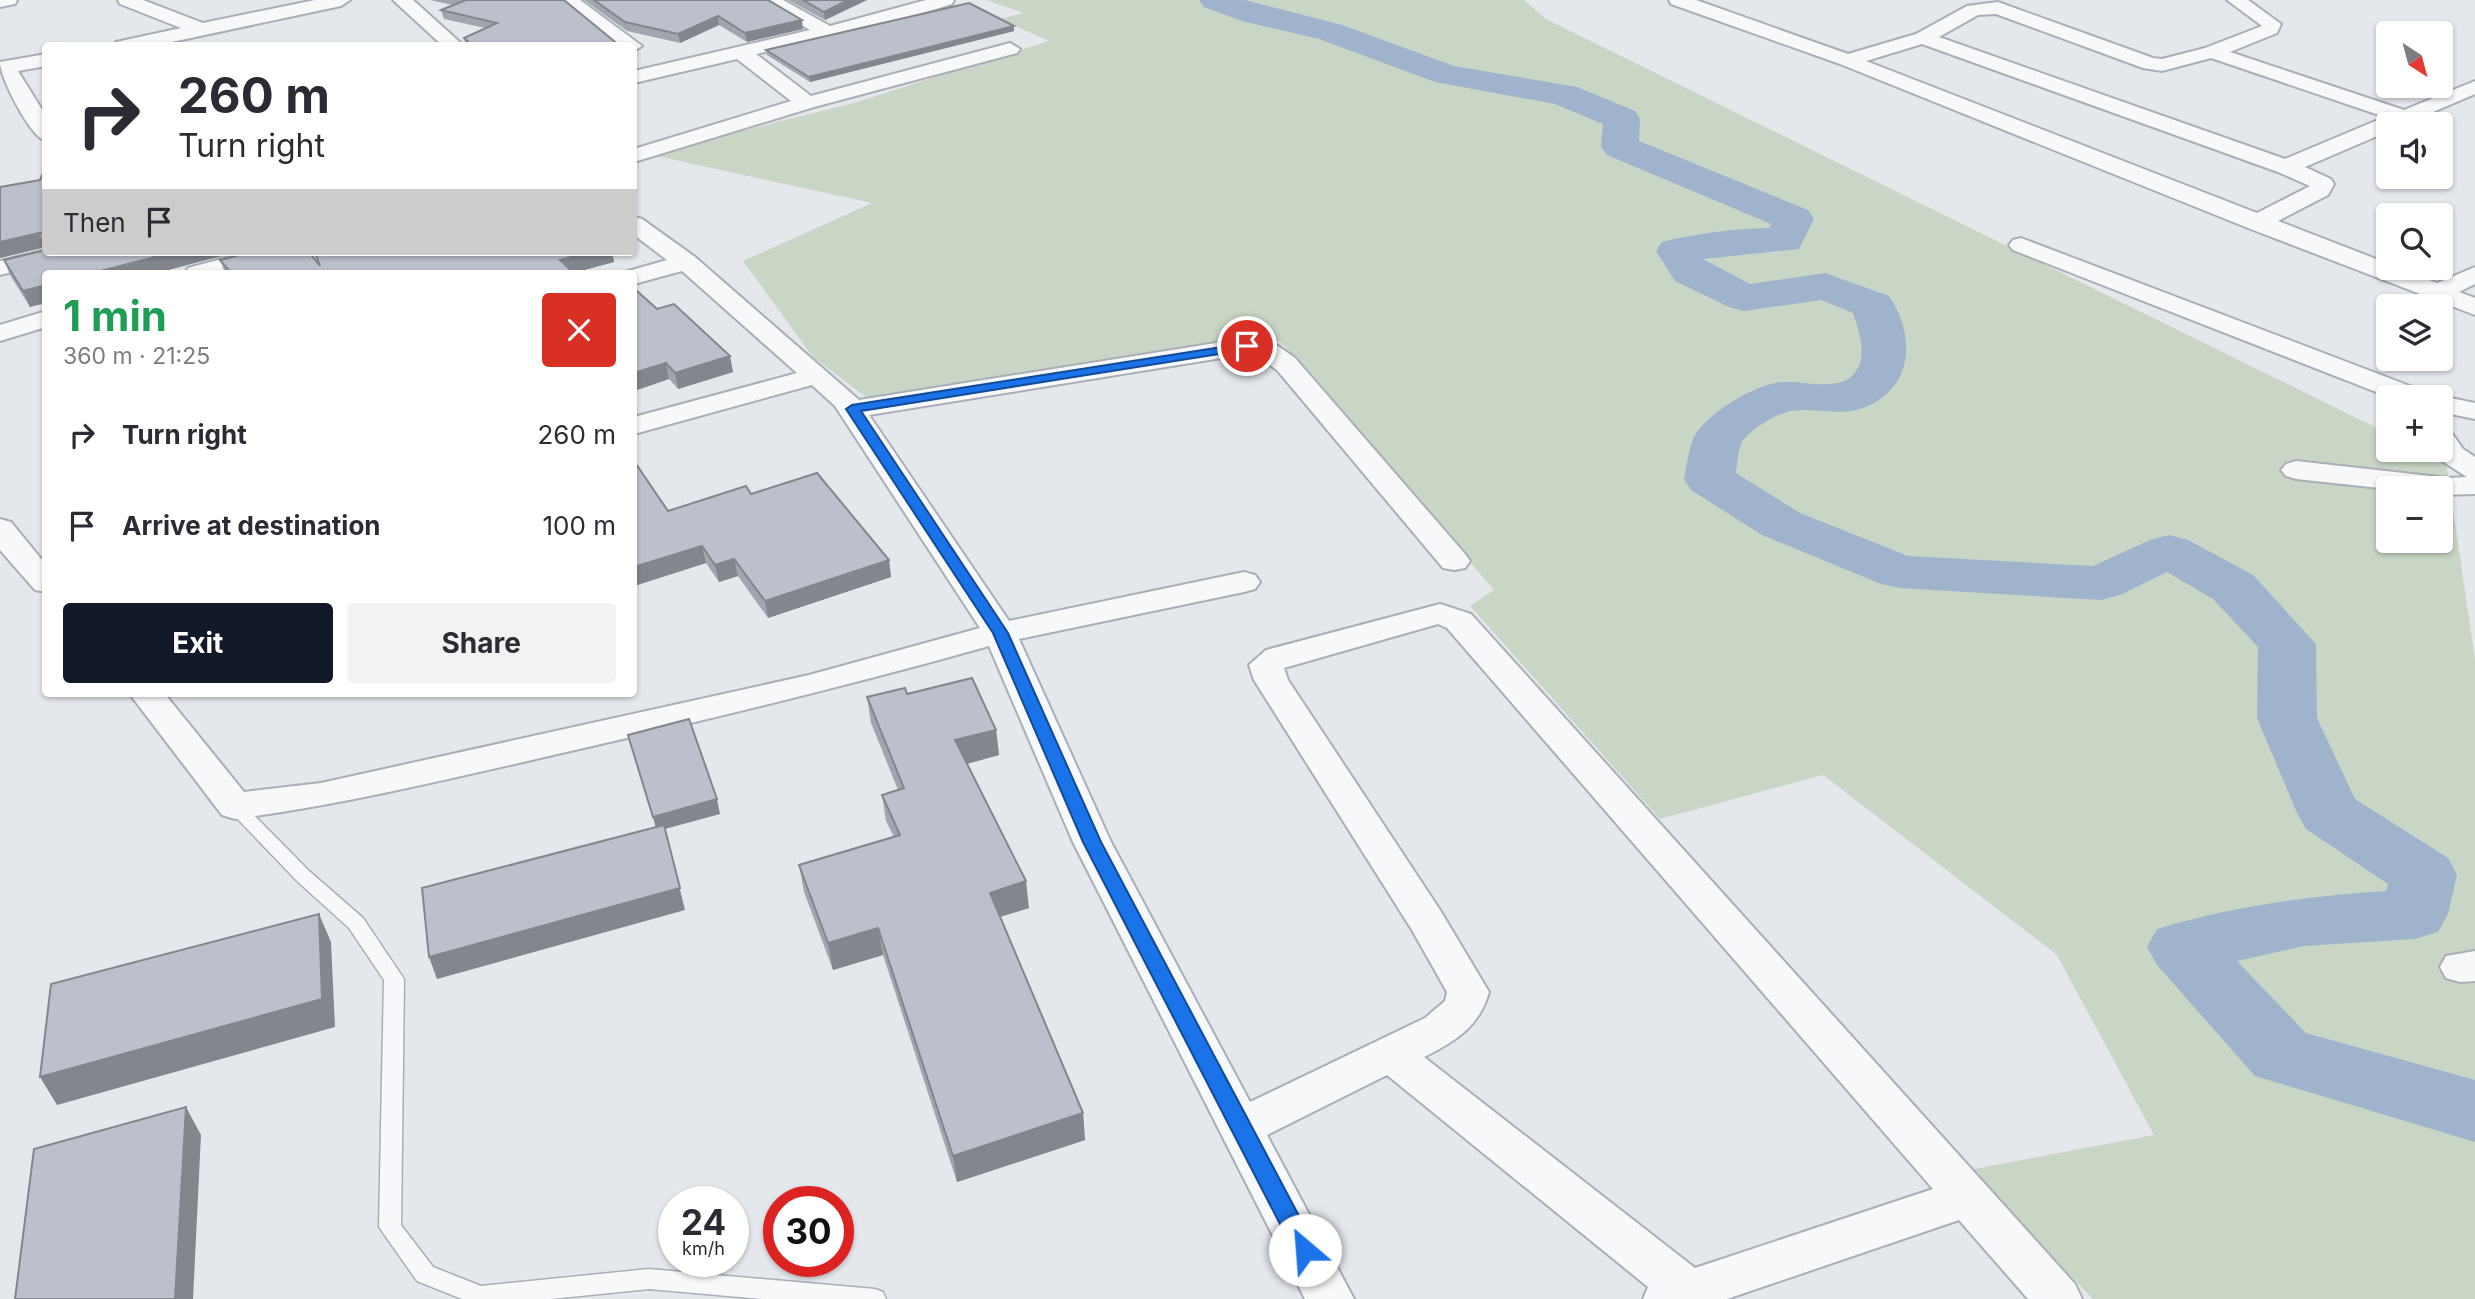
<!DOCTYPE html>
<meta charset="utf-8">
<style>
body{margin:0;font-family:Inter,sans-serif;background:#f2f2f3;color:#2b2b33;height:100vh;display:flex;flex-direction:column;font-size:26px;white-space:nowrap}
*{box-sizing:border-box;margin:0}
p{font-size:23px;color:#7c7c81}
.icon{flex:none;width:38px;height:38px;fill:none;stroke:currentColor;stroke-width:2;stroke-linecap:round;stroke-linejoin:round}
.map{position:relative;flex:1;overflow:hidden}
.sheet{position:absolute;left:42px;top:270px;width:595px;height:427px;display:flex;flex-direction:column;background:#fff;border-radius:7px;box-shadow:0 2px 5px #0004}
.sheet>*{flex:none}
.guide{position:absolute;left:42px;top:42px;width:595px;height:214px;border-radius:7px;box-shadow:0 2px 5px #0004;background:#fff;color:#2b2b33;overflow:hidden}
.needle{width:46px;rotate:144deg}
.buttons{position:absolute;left:2376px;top:21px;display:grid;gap:14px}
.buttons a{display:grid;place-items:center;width:77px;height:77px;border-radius:7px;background:#fff;box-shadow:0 2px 5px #0004;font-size:35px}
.speed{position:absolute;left:658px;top:1186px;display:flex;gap:14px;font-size:35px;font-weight:700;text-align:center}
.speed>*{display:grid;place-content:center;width:91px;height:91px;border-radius:50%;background:#fff;box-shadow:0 2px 5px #0004;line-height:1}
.speed small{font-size:18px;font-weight:400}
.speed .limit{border:10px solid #d22;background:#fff;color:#111}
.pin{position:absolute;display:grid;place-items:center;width:60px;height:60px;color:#fff;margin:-30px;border:4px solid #fff;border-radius:50%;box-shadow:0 2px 7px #0007}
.me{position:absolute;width:77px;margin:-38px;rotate:333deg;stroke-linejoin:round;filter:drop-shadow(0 0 5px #0008)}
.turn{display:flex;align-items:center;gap:24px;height:147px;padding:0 21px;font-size:32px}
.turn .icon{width:91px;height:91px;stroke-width:2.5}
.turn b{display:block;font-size:49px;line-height:60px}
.then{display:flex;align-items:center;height:66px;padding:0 21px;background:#0003;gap:14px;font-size:26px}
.round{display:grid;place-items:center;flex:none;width:74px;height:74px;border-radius:7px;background:#f2f2f3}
.headline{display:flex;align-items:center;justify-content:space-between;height:119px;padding:0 21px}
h1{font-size:42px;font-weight:700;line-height:52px;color:#1e9e55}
.primary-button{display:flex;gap:14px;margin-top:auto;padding:14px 21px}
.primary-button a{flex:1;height:80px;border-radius:7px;background:#111827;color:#fff;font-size:28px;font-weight:700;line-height:80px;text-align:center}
.primary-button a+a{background:#f2f2f3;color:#2b2b33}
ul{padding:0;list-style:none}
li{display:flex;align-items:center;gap:21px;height:91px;padding:0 21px}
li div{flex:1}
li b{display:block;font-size:26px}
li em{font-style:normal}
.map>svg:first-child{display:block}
.green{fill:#c9d6c5;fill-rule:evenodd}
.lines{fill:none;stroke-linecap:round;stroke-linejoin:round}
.river{fill:#9fb4cc;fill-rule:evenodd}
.service-casing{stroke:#a9aeb7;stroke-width:3}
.minor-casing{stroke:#a9aeb7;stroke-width:4}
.service{fill:#f7f8fa;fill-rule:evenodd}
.minor{fill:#f7f8fa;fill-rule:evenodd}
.wall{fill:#a1a5ae}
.shaded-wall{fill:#83868d}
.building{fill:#bbc0ca;stroke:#83868d;stroke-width:2}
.route{fill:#1a73e8;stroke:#114b97;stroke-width:2}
</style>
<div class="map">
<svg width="2475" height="1299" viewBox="0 0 2475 1299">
<rect width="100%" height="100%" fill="#e4e7ec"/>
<path class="green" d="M986,0H1524L1546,19L2389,434V450H2421L2446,462L2475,659V1299H2093L1969,1170L2154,1135L2057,955L1823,775L1660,819L1470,606L1494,590L1280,341L887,413L813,357L743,261L872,203L648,154L854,103L1049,41L1000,19L1024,13ZM2389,488H2441V541H2389Z"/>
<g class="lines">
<path class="river" d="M1199,0H1245L1342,25L1454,66L1577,87L1635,111L1640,119L1639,141L1808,210L1814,219L1799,249L1703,259L1750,284L1825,273L1889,296C1917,337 1913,392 1860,409C1837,416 1814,407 1791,411C1777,413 1750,430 1742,442C1738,450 1737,465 1736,473L1800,513L1908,556L2093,566L2150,540L2169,535L2188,540L2253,575L2316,644L2317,718L2355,799L2448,858L2457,875L2448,914L2438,932L2414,939L2304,946L2237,961L2306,1033L2475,1080V1142L2255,1076L2157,965L2147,947L2157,929C2232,906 2309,896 2386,891L2388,884L2306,829L2297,813L2257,718L2258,647L2213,599L2167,572L2120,595L2101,600L1900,588L1881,584L1762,535L1691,490L1684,479C1687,466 1688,449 1694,437C1706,413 1759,382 1784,382C1804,381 1838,391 1853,375C1869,358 1859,331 1853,313L1821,300L1744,311L1729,307L1675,281L1656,251L1662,242C1697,233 1733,229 1769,228L1771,224L1607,155L1601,147L1603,124L1555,104L1435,82L1319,39L1242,21L1204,7Z"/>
<defs>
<path id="service" d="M235,800L241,802L309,871L363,918L404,979L401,1225L433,1267L481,1286L649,1269L875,1289L883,1292L886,1299H762L649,1289L551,1299H462L417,1281L379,1227L384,980L349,928L297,881L229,810L226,806L229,802Z"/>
<path id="minor" d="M0,0H17L15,4L0,7Z
M118,0H143L203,23L315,0H350L341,6L153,46H114L116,42L181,28L120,4Z
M393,0H413L464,46H443Z
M559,0H580L642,46L634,51V46H619Z
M760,0H783L830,26L926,0H954L952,4L898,21L756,54L811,96L1010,43L1020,49L1017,53L814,107L634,162V149L791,101L737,59L634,83V71L810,30Z
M1669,0H1696L1848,54L1916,34L1967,6L1998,2L2153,58L2162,59L2205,48L2262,26L2227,0H2248L2281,24L2277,33L2230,52L2404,110L2475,81V94L2405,124H2389V131L2305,167L2331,179L2334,184L2328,195L2278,221L2389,264V268H2397L2437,283L2475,267V284L2459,292L2475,298V315L2248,228L1840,64L1671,4ZM1996,14L2143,68L2162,71L2211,58L2385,117L2285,159L1939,37L1978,15ZM1922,44L2278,172L2310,186L2257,213L1866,61Z
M46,54V66L18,71L46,116V141C31,138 0,78 0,62Z
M634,217L642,219L695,257L859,400L1247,338L1278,346L1295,358L1465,554L1470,561L1465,568L1454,570L1443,568L1277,370L1260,358L1246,354L869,415L1009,621L1244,572L1255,575L1260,582L1255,589L1244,592L1019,639L1111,842L1250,1102L1425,1018L1445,1001L1447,992L1412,930L1254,680L1249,665L1266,650L1440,604L1471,614L2075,1284L2082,1299H2028L1959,1220L1727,1299H1643L1648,1287L1387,1075L1267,1135L1354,1299H1305L1073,842L989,646C848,686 706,720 562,753C453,778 346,804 235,819L222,815L129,693H164L244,792L321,783L809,675L980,628L835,406L812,385L634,434V417L797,373L682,271L634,284V273L625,272L667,260L634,235ZM1438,624L1447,628L1933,1189L1695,1268L1424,1057C1456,1041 1479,1027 1489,992L1440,910L1288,680L1284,668Z
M2021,238L2423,391L2427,397H2389L2013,250L2009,245L2013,240Z
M46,250V252H77L74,257L0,275V261Z
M247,252H287L284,257L225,273H185L188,268Z
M46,311V327L0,341V325Z
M2441,396L2475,403V419L2441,412V397H2435Z
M2441,430L2451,432L2463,449L2475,457V494L2441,495V488L2389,489L2296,479L2286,476L2281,470L2286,464L2296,461L2448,478L2467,477L2442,461L2434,450H2441Z
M0,519L11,522L46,565V592L35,590L0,550Z
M2475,951V981L2460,982L2446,978L2440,967L2446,956Z"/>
</defs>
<use href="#service" class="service-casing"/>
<use href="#minor" class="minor-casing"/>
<use href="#service" class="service"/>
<use href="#minor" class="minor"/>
</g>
<path class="wall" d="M430,0H564L620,46H466L464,38L485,28L444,19L441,10L453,5Z
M584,0H768L803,29L747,42L719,25L680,43L627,31Z
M788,0H867L825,20Z
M1014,26V31L810,82L767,55L766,50Z
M46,172V247L0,258L40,180Z
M46,250L30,307L10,275L4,260Z
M314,252H612L614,262L574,273H225L220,260L319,264Z
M657,309L733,372L678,389L669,379L634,391Z
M634,461L668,511L751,494L889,560L891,577L768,618L738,576L719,582L706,563L634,586Z
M867,697L996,730L999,755L967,764L1029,908L1000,917L1083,1113L1085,1140L957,1182L883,955L833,970L804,892L799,865L894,837L886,821L882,795L898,790L871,723Z"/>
<path class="shaded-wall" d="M848,0H867L825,20L824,12Z
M718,16L719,25L680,43L678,34Z
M802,20L803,29L747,42L745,33Z
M1014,26V31L810,82L809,77Z
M39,233L45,247L0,258V242Z
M174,252H237L157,273H93Z
M590,252H612L614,262L572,273L560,260Z
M46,285V303L30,307L23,291Z
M730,356L733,372L678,389L675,373Z
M666,363L669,379L634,391V373Z
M702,546L706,563L634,586V567Z
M734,559L738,576L719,582L715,565Z
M889,560L891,577L768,618L765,601Z
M996,730L999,755L958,766L955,740Z
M717,799L720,814L665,829L685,910L437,979L429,957L657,832L653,817Z
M1026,881L1029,908L993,919L990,893Z
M319,914L331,942L335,1027L57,1105L40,1077Z
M878,928L883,955L833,970L828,943Z
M186,1107L201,1135L193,1299H175Z
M1083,1113L1085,1140L957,1182L953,1156Z"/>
<path class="building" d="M466,0H564L620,46H473L464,38L497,23L441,10Z
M594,0H768L802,20L745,33L718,16L678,34L625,22Z
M803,0H848L824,12Z
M969,3L1014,26L809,77L766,50Z
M46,172V233H39L0,242V187L40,180L43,173Z
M46,250V252H174L93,273H46V285L23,291L4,260Z
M251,252H309L320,266L315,252H590L560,260L574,273H231L220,260Z
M636,290L657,309L674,304L730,356L675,373L666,363L634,373V291Z
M634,461L668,511L746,486L751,494L817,473L889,560L765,601L734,559L715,565L702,546L634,567Z
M972,678L996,730L955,740L1026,881L990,893L1083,1113L953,1156L878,928L828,943L799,865L900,835L882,795L904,788L867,697L905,688L907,694Z
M689,719L717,799L653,817L628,735Z
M664,825L680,888L429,957L422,888Z
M319,914L322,999L40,1077L51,984Z
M186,1107L175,1299H15L34,1149Z"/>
<path class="route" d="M1247,343L1251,344V349L861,411L1008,633L1101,842L1317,1250L1313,1257L1305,1260L1297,1257L1083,842L993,633L846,409L852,405Z"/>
</svg>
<div class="buttons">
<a><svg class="needle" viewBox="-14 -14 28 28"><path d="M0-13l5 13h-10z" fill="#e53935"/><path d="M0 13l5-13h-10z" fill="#7c7c81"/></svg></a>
<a><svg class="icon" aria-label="sound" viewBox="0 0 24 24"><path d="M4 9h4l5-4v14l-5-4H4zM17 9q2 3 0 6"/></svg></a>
<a><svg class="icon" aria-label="search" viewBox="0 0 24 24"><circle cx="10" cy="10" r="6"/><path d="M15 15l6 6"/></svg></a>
<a><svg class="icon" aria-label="layers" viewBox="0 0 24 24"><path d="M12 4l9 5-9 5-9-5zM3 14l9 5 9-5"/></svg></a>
<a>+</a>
<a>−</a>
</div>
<div class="speed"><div>24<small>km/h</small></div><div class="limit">30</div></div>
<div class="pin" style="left:1247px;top:346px;background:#d93025"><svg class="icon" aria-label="arrive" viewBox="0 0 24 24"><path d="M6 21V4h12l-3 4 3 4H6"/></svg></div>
<svg class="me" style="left:1305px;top:1250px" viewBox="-20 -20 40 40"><circle r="19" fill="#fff"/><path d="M0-13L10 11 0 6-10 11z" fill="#1a73e8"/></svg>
<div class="guide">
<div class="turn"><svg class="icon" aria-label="right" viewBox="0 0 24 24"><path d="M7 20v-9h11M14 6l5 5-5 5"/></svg><div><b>260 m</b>Turn right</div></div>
<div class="then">Then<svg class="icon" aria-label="arrive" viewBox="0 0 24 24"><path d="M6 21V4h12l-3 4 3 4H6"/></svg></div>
</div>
<section class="sheet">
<div class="headline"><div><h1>1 min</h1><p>360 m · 21:25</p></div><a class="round" style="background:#d93025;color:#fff"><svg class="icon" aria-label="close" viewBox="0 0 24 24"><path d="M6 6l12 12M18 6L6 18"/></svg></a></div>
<ul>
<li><svg class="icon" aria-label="right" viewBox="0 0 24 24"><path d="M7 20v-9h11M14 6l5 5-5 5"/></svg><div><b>Turn right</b></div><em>260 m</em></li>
<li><svg class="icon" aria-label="arrive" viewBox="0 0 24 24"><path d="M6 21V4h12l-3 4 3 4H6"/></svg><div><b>Arrive at destination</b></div><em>100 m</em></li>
</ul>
<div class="primary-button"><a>Exit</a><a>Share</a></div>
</section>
</div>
